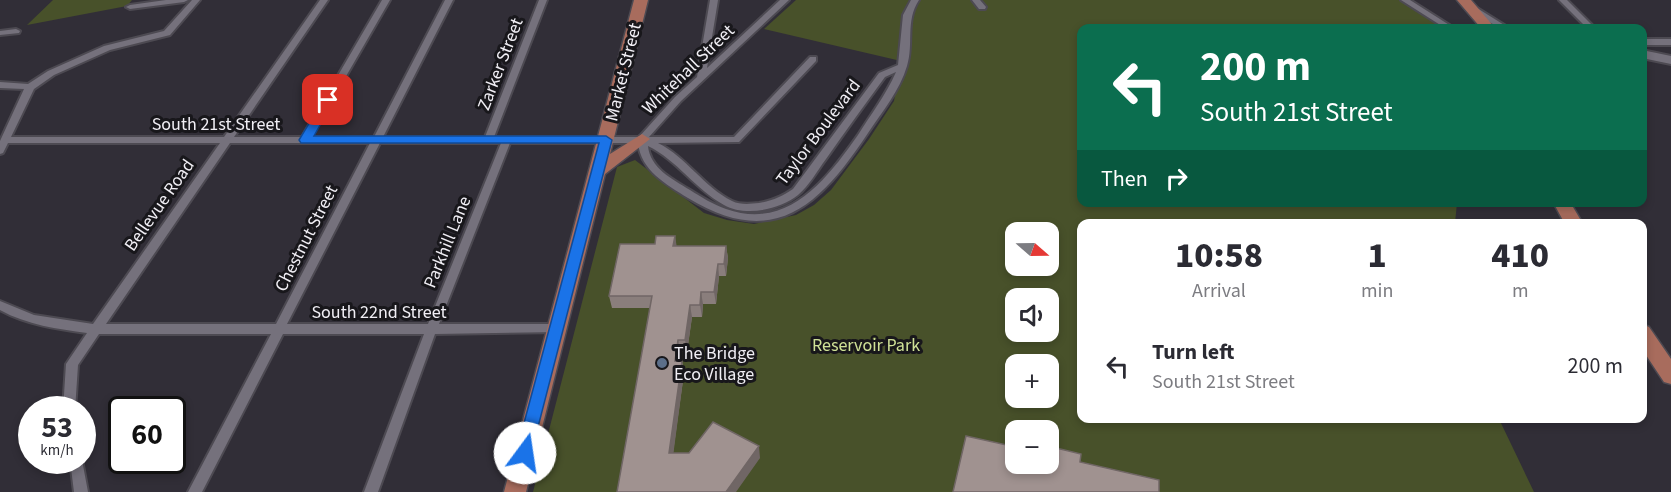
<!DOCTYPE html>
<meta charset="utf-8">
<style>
body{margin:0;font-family:"Source Sans 3",sans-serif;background:#f2f2f3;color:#2b2b33;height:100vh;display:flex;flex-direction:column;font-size:22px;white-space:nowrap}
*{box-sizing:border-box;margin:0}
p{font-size:20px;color:#7c7c81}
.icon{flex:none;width:33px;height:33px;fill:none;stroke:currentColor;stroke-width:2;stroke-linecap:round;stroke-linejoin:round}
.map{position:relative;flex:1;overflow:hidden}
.panel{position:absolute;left:1077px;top:219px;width:570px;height:204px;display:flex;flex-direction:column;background:#fff;border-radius:12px;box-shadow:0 3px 9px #0003}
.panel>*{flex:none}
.top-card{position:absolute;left:1077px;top:24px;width:570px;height:183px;border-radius:12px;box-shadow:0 3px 9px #0003;background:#0b6e4f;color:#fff;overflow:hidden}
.needle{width:39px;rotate:110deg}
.buttons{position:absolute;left:1005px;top:222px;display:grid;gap:12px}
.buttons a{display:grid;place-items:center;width:54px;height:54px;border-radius:12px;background:#fff;box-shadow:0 3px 9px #0003;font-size:30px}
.speed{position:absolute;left:18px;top:396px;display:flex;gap:12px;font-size:30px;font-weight:700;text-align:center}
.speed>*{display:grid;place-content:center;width:78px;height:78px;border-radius:50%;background:#fff;box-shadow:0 3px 9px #0003;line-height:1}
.speed small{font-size:15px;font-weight:400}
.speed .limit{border:3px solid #111;border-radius:9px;background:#fff;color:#111}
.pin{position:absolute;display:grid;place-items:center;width:51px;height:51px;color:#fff;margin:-26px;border-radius:12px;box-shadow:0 3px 9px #0006}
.me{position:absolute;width:66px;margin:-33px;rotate:14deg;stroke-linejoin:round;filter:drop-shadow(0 0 4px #0008)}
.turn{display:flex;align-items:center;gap:21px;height:126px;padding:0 24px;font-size:27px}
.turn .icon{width:78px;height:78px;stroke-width:2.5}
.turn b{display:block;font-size:42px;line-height:51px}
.then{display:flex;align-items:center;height:57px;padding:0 24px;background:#0003;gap:12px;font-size:22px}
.eta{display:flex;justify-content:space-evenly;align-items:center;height:102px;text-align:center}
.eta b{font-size:36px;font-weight:800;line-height:42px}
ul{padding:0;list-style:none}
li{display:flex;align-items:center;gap:18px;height:90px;padding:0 24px}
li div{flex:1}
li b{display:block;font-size:22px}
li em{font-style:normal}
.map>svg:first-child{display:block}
.green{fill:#48512a;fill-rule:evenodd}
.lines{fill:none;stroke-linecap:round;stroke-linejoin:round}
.street-casing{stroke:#4d4a52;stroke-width:4}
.secondary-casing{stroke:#4d4a52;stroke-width:4}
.primary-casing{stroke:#4d4a52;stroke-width:3}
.street{fill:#75717c;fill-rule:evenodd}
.secondary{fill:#75717c;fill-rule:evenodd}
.primary{fill:#a86c5d;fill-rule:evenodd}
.wall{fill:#8a7e7c}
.shaded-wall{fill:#706665}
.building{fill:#a09290;stroke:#706665;stroke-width:1.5}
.route{fill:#1a73e8;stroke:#114b97;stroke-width:1.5}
.service-dot{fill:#5c6f8a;stroke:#18171b;stroke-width:2}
.labels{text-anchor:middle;stroke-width:6;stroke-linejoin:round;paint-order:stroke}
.street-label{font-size:18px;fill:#f1eff5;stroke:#18171b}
.park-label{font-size:18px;fill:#d0e297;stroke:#18171b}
.poi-label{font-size:18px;fill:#f1eff5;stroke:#18171b;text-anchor:start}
</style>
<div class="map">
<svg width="1671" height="492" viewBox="0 0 1671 492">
<rect width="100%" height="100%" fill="#312e37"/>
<path class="green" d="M53,0H132L127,6L27,25Z
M796,0H1399L1442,28H1082V202L1457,203L1455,223L1082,224V418L1499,419L1534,492H533L617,167L635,160L704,213L727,220L754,224L796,215L814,205L831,190L869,139L894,101L901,61L764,29ZM1016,232H1048V266H1016ZM1016,298H1048V332H1016ZM1016,364H1048V398H1016ZM1016,430H1048V464H1016Z"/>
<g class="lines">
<defs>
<path id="street" d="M166,0H188L184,2L130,9L126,7L130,5Z
M192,0H200L170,35L110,50L54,75L34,89L11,137H224L320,0H328L234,137H302L382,0H390L311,137H374L445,0H453L383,137H485L539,0H547L494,137H639L675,97L697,77L710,0H718L707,68L780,0H789L681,101L649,137H734L810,57H816V61L739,142L658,143C686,157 704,187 732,201C740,205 750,204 759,203C772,201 783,196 793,189L879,73L898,65L903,15L911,0H919C905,21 914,44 907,66C900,90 882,112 868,133C820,205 775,251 688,198C666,184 641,171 638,143H510L439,324H556L560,326L562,329L560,332L435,334L378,492H364L424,334H283L202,492H188L271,334H99L78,365L75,410H63L66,364L87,333C58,329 27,325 0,310V301L34,315L93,324L220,143H8L3,153L0,154V141L24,89L0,88V82L28,84L48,71L104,46L164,31ZM896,72C886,95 871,114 858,135C827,179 788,231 726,209C714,205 701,197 690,190C672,179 650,168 648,146C677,160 695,189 724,205C745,217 779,210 798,195C809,186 817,171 826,159C845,132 865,104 885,77ZM230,143H370L276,324H106ZM380,143H501L428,324H287Z
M972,0H980L986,7L985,9H979Z
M1401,0H1410L1454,28H1445Z
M1559,0H1567L1595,28H1587Z
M1471,8H1477L1509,28H1500L1471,12Z
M16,29L20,31L19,33L0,35V31Z
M1642,39H1671V45H1642Z
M70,460H82L88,492H74Z"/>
<path id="secondary" d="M1642,50L1671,56V64L1642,58Z"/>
<path id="primary" d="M634,0H648L610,154L642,134L650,139L605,174L526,492H504Z
M1457,0H1471L1495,28H1481Z
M1553,202H1570L1583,224H1565Z
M1642,324L1649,327L1671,359V384L1664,382L1642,349Z"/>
</defs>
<use href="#street" class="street-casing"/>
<use href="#secondary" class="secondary-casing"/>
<use href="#primary" class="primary-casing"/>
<use href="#street" class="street"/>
<use href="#secondary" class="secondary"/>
<use href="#primary" class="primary"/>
</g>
<path class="wall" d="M675,236L676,246H726L728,258L726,276H719L716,304H703L702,317H692L687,352H680L679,361H682L684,373L673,453L760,458L617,492L650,308H612L609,296Z"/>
<path class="shaded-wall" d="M675,236L677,248L673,246Z
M726,246L728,258L726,276L724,264Z
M718,264L719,276L716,304L714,292Z
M701,292L703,304L702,317L700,305Z
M690,305L692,317L687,352L685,340Z
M678,340L680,352L677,373L675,361Z
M682,361L684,373L672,464L669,453Z
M759,446L760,458L736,492H726Z"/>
<path class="building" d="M656,236H675L673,246H726L724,264H718L714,292H701L700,305H690L685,340H678L675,361H682L669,453H689L713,422L759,446L726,492H617L652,296H609L620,244H655Z
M966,436L1016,447V464H1048V446L1081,454L1080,462L1159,480V492H953Z"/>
<path class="route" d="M328,97L334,100L314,136H606L612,140L530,458L525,460L519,458L516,453L599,143H301L299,140L323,100Z"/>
<circle class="service-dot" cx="662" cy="363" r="6"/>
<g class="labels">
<g class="street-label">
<text transform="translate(500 64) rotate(-69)" y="6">Zarker Street</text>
<text transform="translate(688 69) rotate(-44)" y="6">Whitehall Street</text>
<text transform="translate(623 72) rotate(-76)" y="6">Market Street</text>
<text x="216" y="130">South 21st Street</text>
<text transform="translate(818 132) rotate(-53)" y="6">Taylor Boulevard</text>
<text transform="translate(159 205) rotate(-55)" y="6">Bellevue Road</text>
<text transform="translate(306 238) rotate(-63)" y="6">Chestnut Street</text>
<text transform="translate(447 242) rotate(-68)" y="6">Parkhill Lane</text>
<text x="379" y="318">South 22nd Street</text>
</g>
<g class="park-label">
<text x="866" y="351">Reservoir Park</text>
</g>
<g class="poi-label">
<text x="674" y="359">The Bridge<tspan x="674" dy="21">Eco Village</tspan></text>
</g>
</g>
</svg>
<div class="buttons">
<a><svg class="needle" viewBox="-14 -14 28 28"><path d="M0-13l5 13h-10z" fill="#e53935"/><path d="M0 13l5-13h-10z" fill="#7c7c81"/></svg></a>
<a><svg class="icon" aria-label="sound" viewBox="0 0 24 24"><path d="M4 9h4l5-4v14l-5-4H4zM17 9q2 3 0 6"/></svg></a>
<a>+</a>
<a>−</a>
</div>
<div class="speed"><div>53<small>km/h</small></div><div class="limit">60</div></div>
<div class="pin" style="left:328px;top:100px;background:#d93025"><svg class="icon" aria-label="arrive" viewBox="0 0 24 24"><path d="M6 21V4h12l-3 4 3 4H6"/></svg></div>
<svg class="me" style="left:525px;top:453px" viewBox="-20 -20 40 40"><circle r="19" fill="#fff"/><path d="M0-13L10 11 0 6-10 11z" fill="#1a73e8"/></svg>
<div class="top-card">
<div class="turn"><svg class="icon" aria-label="left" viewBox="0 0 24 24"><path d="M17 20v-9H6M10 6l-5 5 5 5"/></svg><div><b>200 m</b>South 21st Street</div></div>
<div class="then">Then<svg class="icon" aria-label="right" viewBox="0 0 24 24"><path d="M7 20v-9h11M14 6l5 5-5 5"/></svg></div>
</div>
<section class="panel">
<div class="eta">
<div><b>10:58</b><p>Arrival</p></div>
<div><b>1</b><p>min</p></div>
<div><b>410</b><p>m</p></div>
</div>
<ul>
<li><svg class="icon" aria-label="left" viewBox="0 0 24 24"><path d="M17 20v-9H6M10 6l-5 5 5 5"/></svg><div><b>Turn left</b><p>South 21st Street</p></div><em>200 m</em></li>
</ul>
</section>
</div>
